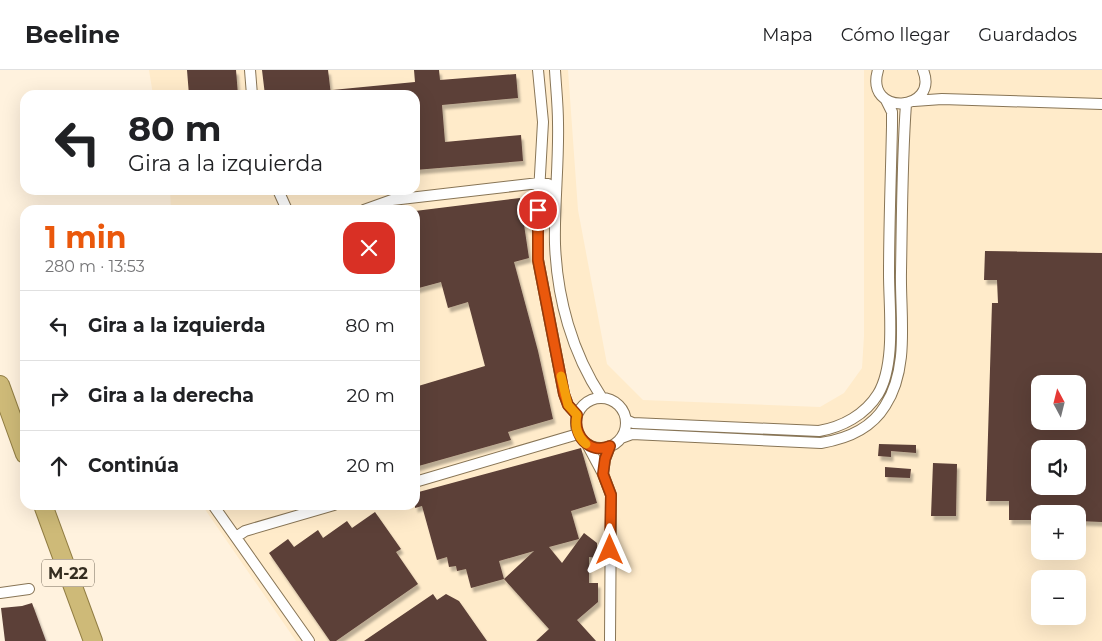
<!DOCTYPE html>
<html lang="es">
<meta charset="utf-8">
<style>
body{margin:0;font-family:Montserrat,sans-serif;background:#f2f2f2;color:#202124;height:100vh;display:flex;flex-direction:column;font-size:19px;white-space:nowrap}
*{box-sizing:border-box;margin:0}
p{font-size:16px;color:#757577}
.icon{flex:none;width:28px;height:28px;fill:none;stroke:currentColor;stroke-width:2;stroke-linecap:round;stroke-linejoin:round}
.map{position:relative;flex:1;overflow:hidden}
.sheet{position:absolute;left:20px;top:135px;width:400px;height:305px;display:flex;flex-direction:column;background:#fff;border-radius:15px;box-shadow:0 5px 20px #0002}
.sheet>*{flex:none}
.top-card{position:absolute;left:20px;top:20px;width:400px;height:105px;border-radius:15px;box-shadow:0 5px 20px #0002;background:#fff;color:#202124;overflow:hidden}
.needle{width:32px;rotate:353deg}
.tools{position:absolute;left:1031px;top:305px;display:grid;gap:10px}
.tools a{display:grid;place-items:center;width:55px;height:55px;border-radius:10px;background:#fff;box-shadow:0 5px 20px #0002;font-size:25px}
.pin{position:absolute;display:grid;place-items:center;width:42px;height:42px;color:#fff;margin:-21px;border:2px solid #fff;border-radius:50%;box-shadow:0 1px 5px #0007}
.me{position:absolute;width:55px;margin:-28px;rotate:0deg;stroke-linejoin:round;filter:drop-shadow(0 0 4px #0008)}
.turn{display:flex;align-items:center;gap:18px;height:105px;padding:0 25px;font-size:22px}
.turn .icon{width:65px;height:65px;stroke-width:2.5}
.turn b{display:block;font-size:35px;line-height:42px}
.round{display:grid;place-items:center;flex:none;width:52px;height:52px;border-radius:15px;background:#f2f2f2}
.headline{display:flex;align-items:center;justify-content:space-between;height:85px;padding:0 25px}
h1{font-size:30px;font-weight:700;line-height:38px;color:#ea580c}
ul{padding:0;list-style:none}
li{display:flex;align-items:center;gap:15px;height:70px;padding:0 25px;border-top:1px solid #e0e0e0}
li div{flex:1}
li b{display:block;font-size:19px}
li em{font-style:normal}
header{display:flex;align-items:center;gap:30px;box-sizing:border-box;height:70px;padding:0 25px;background:#fff;border-bottom:1px solid #e0e0e0}
header strong{font-size:24px}
nav{display:flex;gap:28px;margin-inline-start:auto;font-size:18px}
.map>svg:first-child{display:block}
.built{fill:#ffebca;fill-rule:evenodd}
.building{fill:#5b3f37;fill-rule:evenodd;filter:url(#shadow)}
.lines{fill:none;stroke-linecap:round;stroke-linejoin:round}
.minor-casing{stroke:#887556;stroke-width:12}
.trunk-casing{stroke:#917d43;stroke-width:20}
.minor{stroke:#fff;stroke-width:10}
.trunk{stroke:#ceba78;stroke-width:18}
.route-casing{stroke:#983908;stroke-width:12}
.route{stroke:#ea580c;stroke-width:9}
.slow{stroke:#f59e0b;stroke-width:9}
.labels{text-anchor:middle;stroke-width:5;stroke-linejoin:round;paint-order:stroke}
.shield{fill:#fff2de;stroke:#726859;stroke-width:1}
.shield-label{font-size:16px;font-weight:bold;fill:#352d20}
</style>
<header>
<strong>Beeline</strong>
<nav><a>Mapa</a><a>Cómo llegar</a><a>Guardados</a></nav>
</header>
<div class="map">
<svg width="1102" height="571" viewBox="0 0 1102 571">
<defs>
<filter id="shadow"><feDropShadow dx="2.5" dy="4.5" stdDeviation="1" flood-color="#0004"/></filter>
</defs>
<rect width="100%" height="100%" fill="#fff2de"/>
<path class="built" d="M149,0H568L578,140L607,294L643,330L820,337L844,323L862,298L864,266V0H1102V571H296L202,435H415V140H171L170,120H415V25H153ZM1040,314H1078V351H1040ZM1040,379H1078V416H1040ZM1040,444H1078V481H1040ZM1040,509H1078V546H1040Z"/>
<path class="building" d="M187,0H236L238,25H189Z
M262,0H328L331,25H265Z
M414,0H439L440,10L516,4L518,28L442,35L445,72L521,65L523,91L415,100V75L420,74L417,37L415,38V25H332V20L415,12Z
M520,128L529,188L514,192L538,281L553,349L508,362L511,370L415,397V317L485,296L468,232L448,238L441,212L415,219V141Z
M985,181L1102,183V452L1078,451V444H1040V450H1009V431H986L992,233H998L997,210H984ZM1040,314H1078V351H1040ZM1040,379H1078V416H1040Z
M879,374L916,375V383L891,381V387L878,386Z
M581,378L597,433L571,441L579,469L549,477L562,493L584,463L597,473V488L589,487V513H598V532L577,550L596,571H536L549,559L504,509L471,518L466,499L457,501L456,496L449,497L447,487L437,490L422,436L415,438V423ZM534,481L504,509L499,491Z
M933,393L957,394L956,446H931Z
M885,397L911,399L910,408L885,407Z
M375,442L401,479L396,482L418,514L336,571H330L269,483L288,469L294,477L318,460L323,468L347,451L352,458Z
M433,524L437,530L446,524L459,531L487,571H364Z
M32,533L46,571H5L1,538L22,536Z"/>
<g class="lines">
<defs>
<path id="minor" d="M250,0L252,25
M538,0L543,52L538,140V190L564,324L568,335L577,345
M555,0C556,18 558,35 558,53C559,93 554,134 555,174C557,228 572,283 602,328
M878,0C864,47 940,42 923,0
M914,31L942,29L1102,34
M278,120L287,140
M364,140L392,130L539,113L548,114L552,135
M576 353a25 25 0 1 1 50 0a25 25 0 1 1-50 0Z
M626,350L633,353L819,361C842,357 865,345 878,324C896,294 889,239 889,204C889,155 891,105 892,56V42L886,30
M621,368L632,364L821,373C846,369 871,359 885,336C910,298 900,245 901,202C902,146 902,89 906,34
M587,374L603,404L611,425L610,571
M603,404L605,389L610,376
M415,412L578,364
M213,435L309,571
M236,467L245,461L334,435
M0,523L29,519"/>
<path id="trunk" d="M0,315L25,384
M43,435L93,571"/>
</defs>
<use href="#minor" class="minor-casing"/>
<use href="#trunk" class="trunk-casing"/>
<use href="#minor" class="minor"/>
<use href="#trunk" class="trunk"/>
</g>
<g class="lines">
<defs>
<path id="route" d="M538,140V190L564,324L568,335L577,345C573,365 589,385 610,376L605,389L603,404L611,425L610,480"/>
</defs>
<use href="#route" class="route-casing"/>
<use href="#route" class="route"/>
<path class="slow" d="M561,306L568,335L577,345C574,357 577,366 586,374"/>
</g>
<g class="labels">
<rect class="shield" x="42" y="489.5" width="52" height="27" rx="4"/>
<g class="shield-label">
<text x="68" y="509">M-22</text>
</g>
</g>
</svg>
<div class="tools">
<a><svg class="needle" viewBox="-14 -14 28 28"><path d="M0-13l5 13h-10z" fill="#e53935"/><path d="M0 13l5-13h-10z" fill="#757577"/></svg></a>
<a><svg class="icon" aria-label="sound" viewBox="0 0 24 24"><path d="M4 9h4l5-4v14l-5-4H4zM17 9q2 3 0 6"/></svg></a>
<a>+</a>
<a>−</a>
</div>
<div class="pin" style="left:538px;top:140px;background:#d93025"><svg class="icon" aria-label="arrive" viewBox="0 0 24 24"><path d="M6 21V4h12l-3 4 3 4H6"/></svg></div>
<svg class="me" style="left:610px;top:480px" viewBox="-20 -20 40 40"><path d="M0-17L14 15 0 8-14 15z" fill="#ea580c" stroke="#fff" stroke-width="4"/></svg>
<div class="top-card">
<div class="turn"><svg class="icon" aria-label="left" viewBox="0 0 24 24"><path d="M17 20v-9H6M10 6l-5 5 5 5"/></svg><div><b>80 m</b>Gira a la izquierda</div></div>
</div>
<section class="sheet">
<div class="headline"><div><h1>1 min</h1><p>280 m · 13:53</p></div><a class="round" style="background:#d93025;color:#fff"><svg class="icon" aria-label="close" viewBox="0 0 24 24"><path d="M6 6l12 12M18 6L6 18"/></svg></a></div>
<ul>
<li><svg class="icon" aria-label="left" viewBox="0 0 24 24"><path d="M17 20v-9H6M10 6l-5 5 5 5"/></svg><div><b>Gira a la izquierda</b></div><em>80 m</em></li>
<li><svg class="icon" aria-label="right" viewBox="0 0 24 24"><path d="M7 20v-9h11M14 6l5 5-5 5"/></svg><div><b>Gira a la derecha</b></div><em>20 m</em></li>
<li><svg class="icon" aria-label="ahead" viewBox="0 0 24 24"><path d="M12 20V5M6 11l6-6 6 6"/></svg><div><b>Continúa</b></div><em>20 m</em></li>
</ul>
</section>
</div>
